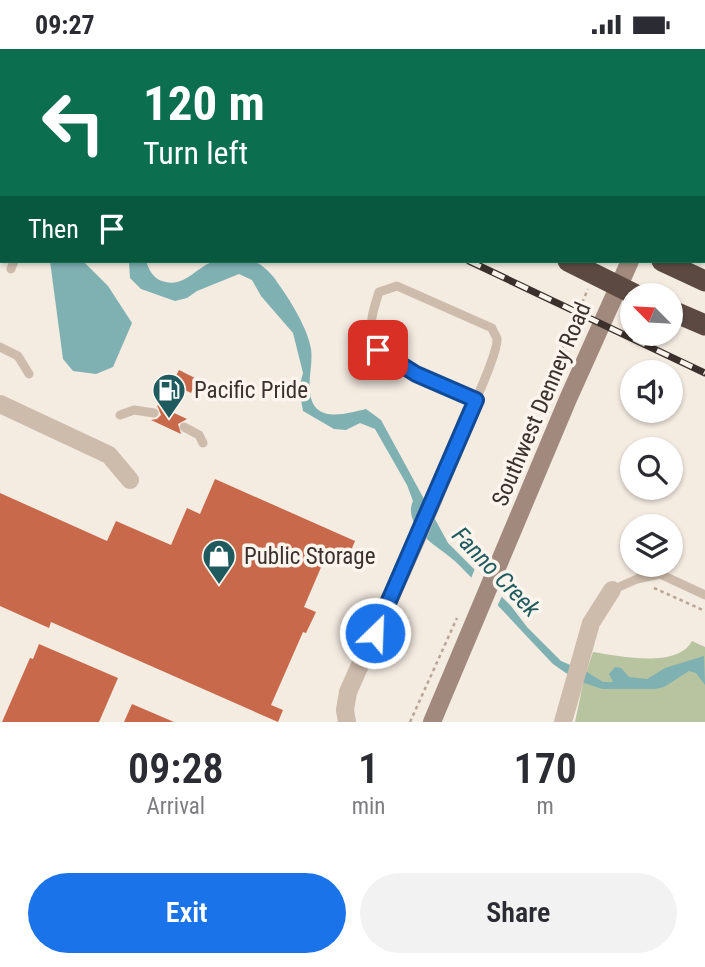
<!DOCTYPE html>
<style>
body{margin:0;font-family:"Roboto Condensed",sans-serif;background:#f2f2f3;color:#2b2b33;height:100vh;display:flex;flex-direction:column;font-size:26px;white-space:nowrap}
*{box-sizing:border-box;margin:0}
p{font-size:23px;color:#7c7c81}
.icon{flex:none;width:38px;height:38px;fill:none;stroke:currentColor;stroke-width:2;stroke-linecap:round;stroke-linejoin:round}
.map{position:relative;height:673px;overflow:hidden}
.side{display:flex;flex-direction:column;background:#fff;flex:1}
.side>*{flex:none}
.guide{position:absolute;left:0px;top:0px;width:705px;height:214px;box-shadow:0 2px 5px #0004;background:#0b6e4f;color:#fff;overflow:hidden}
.needle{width:46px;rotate:294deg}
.fabs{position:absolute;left:620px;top:234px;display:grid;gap:14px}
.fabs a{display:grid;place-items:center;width:63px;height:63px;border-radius:50%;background:#fff;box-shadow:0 2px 5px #0004;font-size:35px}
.pin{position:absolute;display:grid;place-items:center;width:60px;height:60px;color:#fff;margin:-30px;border-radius:14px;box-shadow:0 4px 10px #0006}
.me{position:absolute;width:77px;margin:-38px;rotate:24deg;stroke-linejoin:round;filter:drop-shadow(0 0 5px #0008)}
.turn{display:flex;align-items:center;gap:24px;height:147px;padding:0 28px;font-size:32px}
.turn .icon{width:91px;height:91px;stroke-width:2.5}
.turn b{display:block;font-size:49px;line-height:60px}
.then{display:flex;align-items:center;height:66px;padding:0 28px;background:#0003;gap:14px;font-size:26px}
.eta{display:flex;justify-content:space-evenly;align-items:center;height:119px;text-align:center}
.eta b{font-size:42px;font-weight:600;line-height:49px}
.button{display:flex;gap:14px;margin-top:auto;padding:14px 28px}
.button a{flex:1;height:80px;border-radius:42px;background:#1a73e8;color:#fff;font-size:28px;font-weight:600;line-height:80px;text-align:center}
.button a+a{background:#f2f2f3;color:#2b2b33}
.status{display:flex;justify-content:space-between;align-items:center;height:49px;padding:0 35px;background:#fff;direction:ltr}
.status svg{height:19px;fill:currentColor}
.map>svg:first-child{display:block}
.green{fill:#b8c4a0}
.water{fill:#7fb0b2}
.pier{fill:#f4ebe1}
.building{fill:#c8694b}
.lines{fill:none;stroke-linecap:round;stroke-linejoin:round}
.path{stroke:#b9a596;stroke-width:2.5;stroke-dasharray:3.5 3.5;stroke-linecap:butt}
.lane{stroke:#cdbbac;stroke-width:9}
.street{stroke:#cdbbac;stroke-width:18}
.secondary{stroke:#a18a7d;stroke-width:18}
.highway{stroke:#5c4a42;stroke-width:21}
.rail-casing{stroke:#3b302b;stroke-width:7}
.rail{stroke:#fbf5ee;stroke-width:4.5;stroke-dasharray:13;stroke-linecap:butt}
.route-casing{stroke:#114b97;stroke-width:18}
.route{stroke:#1a73e8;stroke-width:12}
.labels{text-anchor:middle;stroke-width:7;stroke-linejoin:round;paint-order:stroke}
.poi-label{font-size:23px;fill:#3b302b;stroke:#fbf5ee;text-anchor:start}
.street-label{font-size:23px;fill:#3b302b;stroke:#fbf5ee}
.water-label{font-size:24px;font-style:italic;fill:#1f5a5e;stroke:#fbf5ee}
</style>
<div class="status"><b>09:27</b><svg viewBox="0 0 49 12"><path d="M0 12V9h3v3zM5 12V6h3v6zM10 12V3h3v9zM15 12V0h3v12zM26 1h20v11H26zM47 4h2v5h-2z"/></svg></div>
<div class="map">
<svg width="705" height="673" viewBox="0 0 705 673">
<rect width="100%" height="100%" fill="#f4ebe1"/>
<path class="green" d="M692,592L705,598V673H575L584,630L593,603C619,607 677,620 692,592Z"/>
<path class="water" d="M50,212H83L108,237L132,274L113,318L96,325L73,322L63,310Z
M129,212H146C149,221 153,229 162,232C185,240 196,217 215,212C221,210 247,210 253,212C261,214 273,226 277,233C289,249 308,280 311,300C313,315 308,329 310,343C313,375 345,365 366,360L381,371L448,494L511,557L527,578L561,612L587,623L603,633H613L609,625L615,618L621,619L629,628L647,630L665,619L704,607L705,636L696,624L689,622L664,638L655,640H602L576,631L553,615C522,583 492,549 460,517C449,505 428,494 419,482C413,474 408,462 413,452L407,436L375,380L360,374L346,381L334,380L303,362L299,339L303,324L293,284L261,247L252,231L239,225L197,242L187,249L175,252L141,240L130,229Z"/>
<path class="pier" d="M476,517L503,545L496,560L470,532Z"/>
<path class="building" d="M179,321L197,330L191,344L172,335Z
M157,356L187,370L178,375L181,385L151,371L157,370L161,366Z
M215,430L355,492L347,511L328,502L304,558L316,563L306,584L303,583L271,656L283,661L278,673L51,573L49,579L0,557V444L107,492L116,472L171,496L187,459L200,465Z
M39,595L118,629L99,673H2L30,609L33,610Z
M132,655L174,673H124Z"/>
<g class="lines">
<path class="path" d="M692,2L693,0
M505,456L540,351L588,240
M654,539L705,562
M410,673L457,569"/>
<path class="lane" d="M0,166L2,167
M11,220L14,212
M0,298L18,307L29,325
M471,362C477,348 498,303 497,290C497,288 492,281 492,279L397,237L379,243C375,256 369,272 372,286C377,316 450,339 476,351
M120,366L134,361L154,364
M184,378L199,386L203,394
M612,541L637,530L660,525L705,546"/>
<path class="street" d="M0,355L109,406L130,431
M347,673L345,661L348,643L417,489L471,362
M563,673L591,574L612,541"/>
<path class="secondary" d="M432,673L568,350L630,212"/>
<path class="highway" d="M187,0L191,2
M265,0L269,2
M460,0L469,2
M0,3H2
M704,45H705
M704,199L705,200
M568,212L638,247
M662,212L705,232
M670,261L705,276"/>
<defs>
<path id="rail" d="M0,49H2
M469,212L705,324"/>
</defs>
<use href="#rail" class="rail-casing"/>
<use href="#rail" class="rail"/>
</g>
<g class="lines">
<defs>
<path id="route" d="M375,584L476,351L416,325L378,301"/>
</defs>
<use href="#route" class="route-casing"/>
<use href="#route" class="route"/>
</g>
<defs>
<symbol id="fuel-pin" viewBox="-11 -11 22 30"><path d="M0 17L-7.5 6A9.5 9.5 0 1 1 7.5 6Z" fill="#1f5a5e" stroke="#fbf5ee"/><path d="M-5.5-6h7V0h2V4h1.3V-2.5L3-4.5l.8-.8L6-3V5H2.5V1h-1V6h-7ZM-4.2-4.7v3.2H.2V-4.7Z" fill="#fff"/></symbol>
<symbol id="shop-pin" viewBox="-11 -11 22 30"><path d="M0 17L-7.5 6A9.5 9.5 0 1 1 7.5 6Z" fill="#1f5a5e" stroke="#fbf5ee"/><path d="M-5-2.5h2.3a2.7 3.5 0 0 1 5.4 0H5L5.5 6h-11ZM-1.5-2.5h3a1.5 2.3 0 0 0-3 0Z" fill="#fff"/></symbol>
</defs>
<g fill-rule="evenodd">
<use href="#fuel-pin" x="150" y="322" width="38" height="52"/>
<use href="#shop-pin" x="200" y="488" width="38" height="52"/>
</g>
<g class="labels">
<g class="poi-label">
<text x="194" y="349">Pacific Pride</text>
<text x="244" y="515">Public Storage</text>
</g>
<g class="street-label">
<text transform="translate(541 355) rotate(-67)" y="8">Southwest Denney Road</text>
</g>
<g class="water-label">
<text transform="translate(496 523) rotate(46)" y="8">Fanno Creek</text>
</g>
</g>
</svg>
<div class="fabs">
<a><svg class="needle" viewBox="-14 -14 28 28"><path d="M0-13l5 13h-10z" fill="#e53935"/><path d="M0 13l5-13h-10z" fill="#7c7c81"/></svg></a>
<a><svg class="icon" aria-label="sound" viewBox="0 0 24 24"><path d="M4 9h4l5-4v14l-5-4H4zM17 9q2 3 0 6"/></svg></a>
<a><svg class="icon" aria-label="search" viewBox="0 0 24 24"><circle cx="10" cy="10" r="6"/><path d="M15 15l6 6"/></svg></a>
<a><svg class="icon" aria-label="layers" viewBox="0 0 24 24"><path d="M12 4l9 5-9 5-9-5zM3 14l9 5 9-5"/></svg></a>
</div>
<div class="pin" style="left:378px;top:301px;background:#d93025"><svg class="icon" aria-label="arrive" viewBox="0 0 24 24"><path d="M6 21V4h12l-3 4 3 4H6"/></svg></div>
<svg class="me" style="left:375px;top:584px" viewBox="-20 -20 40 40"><circle r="17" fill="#1a73e8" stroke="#fff" stroke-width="3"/><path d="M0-11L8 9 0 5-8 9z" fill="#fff"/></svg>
<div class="guide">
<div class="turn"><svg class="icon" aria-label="left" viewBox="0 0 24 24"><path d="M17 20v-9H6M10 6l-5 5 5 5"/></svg><div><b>120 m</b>Turn left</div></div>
<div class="then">Then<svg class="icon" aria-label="arrive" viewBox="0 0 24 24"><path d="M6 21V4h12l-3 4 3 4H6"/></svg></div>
</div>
</div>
<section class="side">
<div class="eta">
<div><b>09:28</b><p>Arrival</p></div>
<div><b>1</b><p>min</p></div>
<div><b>170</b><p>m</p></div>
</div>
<div class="button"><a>Exit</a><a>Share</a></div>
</section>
